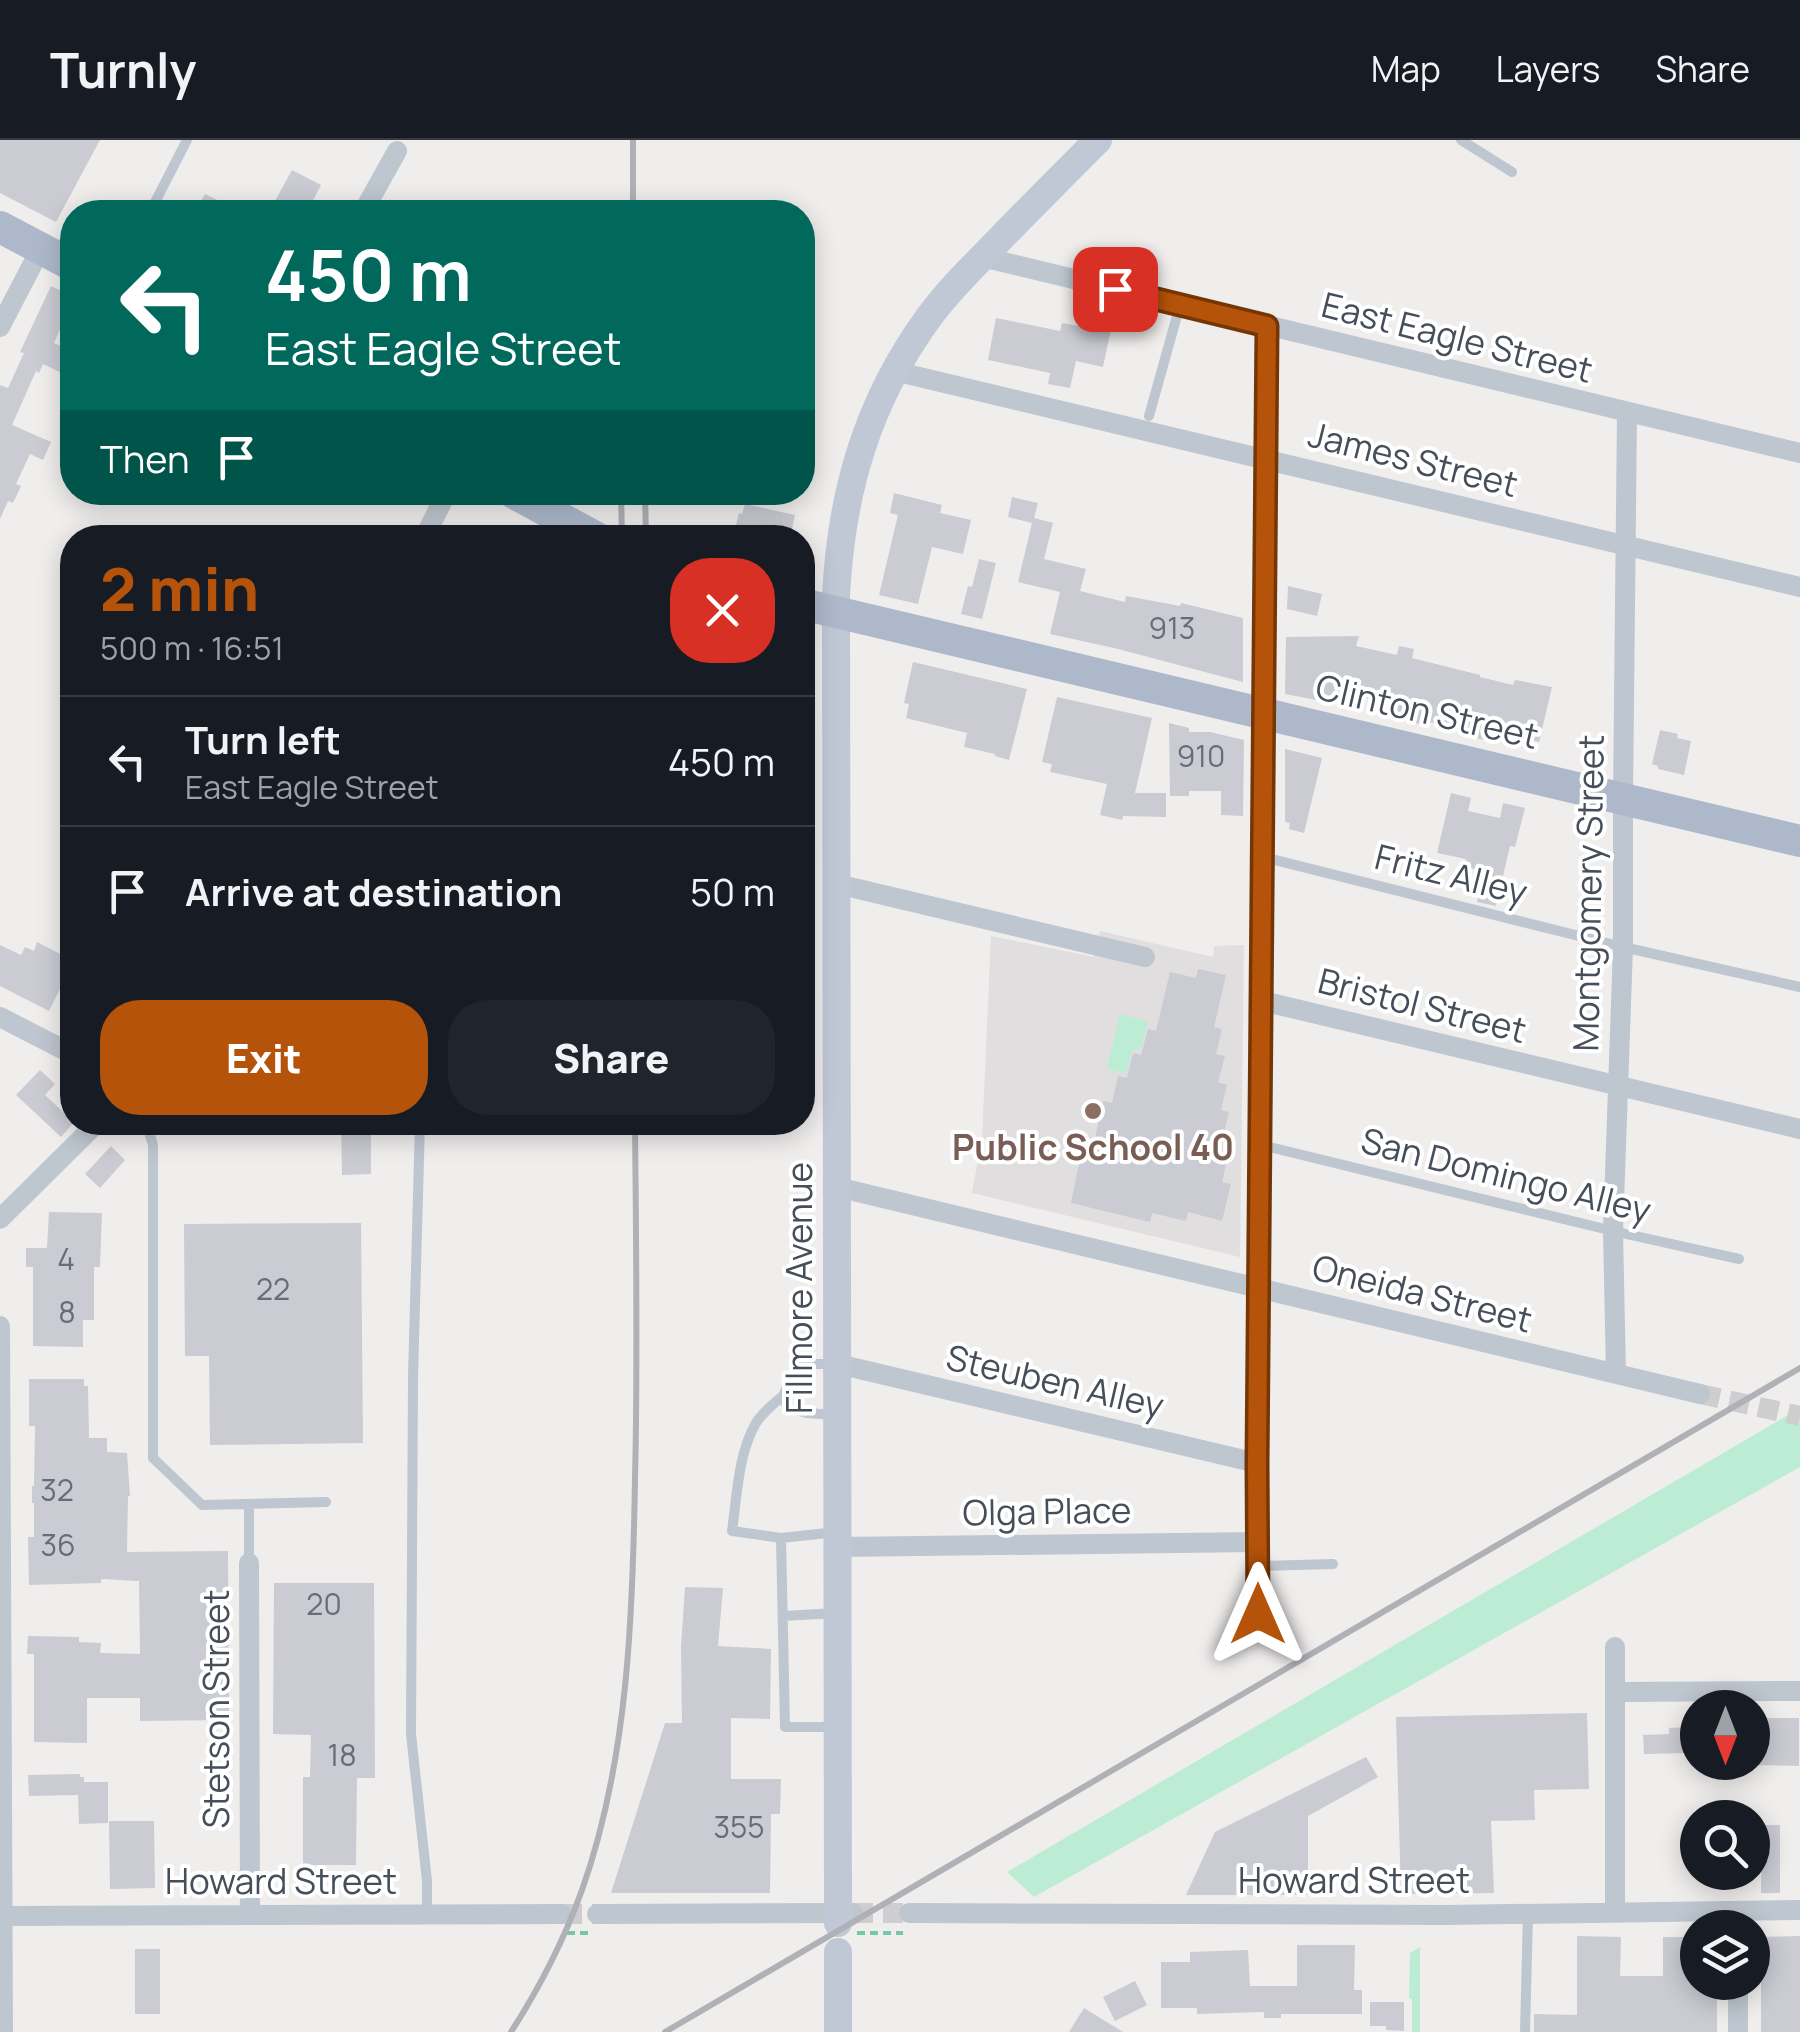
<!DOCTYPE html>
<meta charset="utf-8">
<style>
body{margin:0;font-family:Manrope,sans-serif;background:#20242c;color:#f1f3f6;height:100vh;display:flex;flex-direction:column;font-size:38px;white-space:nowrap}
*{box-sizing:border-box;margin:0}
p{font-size:32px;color:#9ea1a6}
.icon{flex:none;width:55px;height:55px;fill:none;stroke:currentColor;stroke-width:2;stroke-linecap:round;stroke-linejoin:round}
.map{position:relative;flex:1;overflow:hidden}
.panel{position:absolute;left:60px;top:385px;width:755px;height:610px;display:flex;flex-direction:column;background:#171b24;border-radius:40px;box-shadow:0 5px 25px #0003}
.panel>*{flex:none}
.hud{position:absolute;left:60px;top:60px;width:755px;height:305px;border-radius:40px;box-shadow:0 5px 25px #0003;background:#00695c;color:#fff;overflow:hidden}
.needle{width:65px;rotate:180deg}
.tools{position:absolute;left:1680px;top:1550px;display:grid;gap:20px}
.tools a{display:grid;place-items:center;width:90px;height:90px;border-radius:50%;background:#171b24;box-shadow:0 5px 25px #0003;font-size:50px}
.pin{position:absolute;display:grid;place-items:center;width:85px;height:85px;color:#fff;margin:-42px;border-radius:20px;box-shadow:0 5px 15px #0006}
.me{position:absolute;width:110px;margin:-55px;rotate:0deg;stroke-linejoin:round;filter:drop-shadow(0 0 8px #0008)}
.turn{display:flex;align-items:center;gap:35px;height:210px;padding:0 40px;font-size:45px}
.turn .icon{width:130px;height:130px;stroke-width:2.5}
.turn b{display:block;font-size:70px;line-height:85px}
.then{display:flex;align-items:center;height:95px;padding:0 40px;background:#0003;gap:20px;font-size:38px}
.round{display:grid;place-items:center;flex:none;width:105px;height:105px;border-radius:40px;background:#20242c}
.head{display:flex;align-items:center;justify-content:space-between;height:170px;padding:0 40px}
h1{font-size:60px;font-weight:800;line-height:75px;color:#b45309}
.cta{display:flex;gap:20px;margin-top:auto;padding:20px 40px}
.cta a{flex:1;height:115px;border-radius:40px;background:#b45309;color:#fff;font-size:40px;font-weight:800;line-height:115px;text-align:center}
.cta a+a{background:#20242c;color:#f1f3f6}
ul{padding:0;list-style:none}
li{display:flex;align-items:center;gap:30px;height:130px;padding:0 40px;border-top:2px solid #363941}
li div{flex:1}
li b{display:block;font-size:38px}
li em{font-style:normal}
header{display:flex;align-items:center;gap:60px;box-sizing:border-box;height:140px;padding:0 50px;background:#171b24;border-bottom:2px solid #363941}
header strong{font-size:48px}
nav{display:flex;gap:55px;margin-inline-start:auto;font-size:35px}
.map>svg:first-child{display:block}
.education{fill:#e1dedf}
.green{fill:#bcedd4}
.building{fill:#cacbd3}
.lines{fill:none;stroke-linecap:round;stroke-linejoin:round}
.street-tunnel{stroke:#cecdd0;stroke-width:20;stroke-dasharray:20 10;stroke-linecap:butt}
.path{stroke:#75c9a9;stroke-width:4;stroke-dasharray:8 5;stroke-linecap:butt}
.lane{stroke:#bec6cf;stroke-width:10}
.street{stroke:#bec6cf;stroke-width:20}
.secondary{stroke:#c0c8d6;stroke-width:28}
.primary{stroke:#adb9cb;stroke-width:32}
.rail{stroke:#afb1b7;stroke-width:6}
.route-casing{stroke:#753606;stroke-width:25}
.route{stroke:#b45309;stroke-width:18}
.education-dot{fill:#8d6e63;stroke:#fff;stroke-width:4}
.labels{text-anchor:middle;stroke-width:8;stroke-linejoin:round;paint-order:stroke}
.number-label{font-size:30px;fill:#676d78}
.street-label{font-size:35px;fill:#464e5a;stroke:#fff}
.education-label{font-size:35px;font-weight:bold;fill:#785e54;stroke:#fff}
</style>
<header>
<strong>Turnly</strong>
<nav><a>Map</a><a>Layers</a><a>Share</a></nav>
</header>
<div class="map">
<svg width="1800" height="1892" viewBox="0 0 1800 1892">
<rect width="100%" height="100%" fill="#f0eded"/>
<path class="education" d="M1100,791L1213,817L1214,806L1244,805L1240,1117L972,1053L982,998L991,796L1094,817Z"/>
<path class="green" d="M1120,874L1148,881L1142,908L1132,911L1127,931L1124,933L1107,929Z
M1800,1268V1327L1034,1757L1007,1732Z
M1420,1807V1892H1412V1859L1409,1858L1410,1813Z"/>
<path class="building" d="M0,0H100L56,82L0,53Z
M292,30L321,45L307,72H269Z
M205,54L242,72H195Z
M51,146L72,156V162L54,203L72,211V238L43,224L39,233L36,231L12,285L51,302L43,320L30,314L16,344L21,346L13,363L8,361L0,379V245L8,248L24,213L20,212Z
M1092,176L1113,180L1103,227L1076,221L1070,248L1048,244L1050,233L988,220L996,178L1060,191L1062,183L1089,188Z
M894,353L942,365L940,373L971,380L963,414L932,407L918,464L879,455L898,375L890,373Z
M1012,357L1038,363L1034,378L1053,383L1044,419L1086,429L1080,451L1125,462L1126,456L1180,466L1181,463L1243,478V542L1114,508L1050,494L1060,452L1018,442L1032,383L1008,377Z
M745,364L795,375L790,398H733L739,373L742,374Z
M979,419L996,423L982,479L961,474L968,446L972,447Z
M1288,446L1322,454L1317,476L1287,469Z
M1359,496L1356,506L1397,515L1399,506L1414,509L1412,518L1480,535V537L1513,545L1515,540L1552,547L1539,602L1515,596L1514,601L1491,595L1489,601L1471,597L1472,592L1425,581L1424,585L1404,581L1406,574L1380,567L1381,562L1346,553L1343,565L1285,554L1286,497Z
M913,522L1027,549L1009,620L995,616V614L964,607L967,593L906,578L909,564L904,563Z
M1057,557L1152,578L1135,653H1166V677L1123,676L1122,680L1100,675L1107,644L1050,632L1052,624L1042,622Z
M1169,583L1189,588V592H1210L1244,600L1243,676L1221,675V651H1189V656H1170Z
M1660,590L1678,594L1677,598L1691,601L1684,635L1658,629V626L1652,624Z
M1285,609L1322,618L1304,693L1289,689L1290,683L1285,682Z
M1451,653L1471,658L1468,671L1500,678L1503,663L1525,668L1515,707L1510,706L1496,766L1477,762L1484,731L1464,727L1466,719L1437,713Z
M37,802L72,820V825L49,871L0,846V805L21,815L25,807L34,811Z
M1198,829L1226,835L1214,887L1222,889L1216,914L1225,916L1218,942L1227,945L1221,970L1229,972L1219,1015L1228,1016L1222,1042L1231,1044L1222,1081L1188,1072L1186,1081L1152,1073L1150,1082L1071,1063L1081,1014L1091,1016L1103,961L1112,963L1118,936L1127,938L1133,913L1141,915L1148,889L1156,891L1170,832L1196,838Z
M40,930L55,944L45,955L74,982L61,997L16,955Z
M341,982H371V1034L342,1035Z
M111,1006L125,1020L100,1048L85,1034Z
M49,1072L102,1073L100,1127H94V1180H83V1207L33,1206V1127H26V1108H47Z
M361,1083L363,1303L210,1305L209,1216H185L184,1084Z
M29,1239H84V1246H88L89,1298H107V1312L127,1313L130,1356H128L127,1412L228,1411L229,1580L140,1581V1558H87V1603L34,1602V1514H27L28,1496L79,1497V1502L101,1503L100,1513L140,1514L139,1441L101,1439V1443L29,1445L28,1397H34V1363H32V1346H34L35,1286H29Z
M274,1443H374L375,1638H357L356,1725H303V1637H310L311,1595L273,1594Z
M685,1447L723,1448L718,1506L771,1509L770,1579L731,1578V1639H781L780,1674H771L770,1753H611L665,1583H682L681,1507Z
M1587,1573L1589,1649L1534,1650L1535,1680L1491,1681L1494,1753L1401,1754L1396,1577Z
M1752,1578H1799V1626L1752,1625Z
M1688,1587V1613L1644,1614L1643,1595L1669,1594V1588Z
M1366,1617L1378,1637L1308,1676V1755H1186L1215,1692Z
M80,1634V1637H84V1642H108V1683L79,1684L78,1655L29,1656L28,1635Z
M109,1681H154L155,1748L110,1749Z
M1762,1685H1780V1753H1761Z
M1577,1796L1621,1797L1620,1836H1663V1797H1698V1842H1717V1892H1534V1874L1577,1875Z
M1800,1796V1892H1761V1797Z
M1297,1805H1355L1354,1850H1362V1874H1281V1878H1264V1872L1197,1874V1868H1161V1822H1190V1812L1248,1810L1250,1846H1297Z
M135,1809H160V1874H135Z
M1135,1841L1147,1865L1115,1881L1103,1857Z
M1370,1862H1404V1891L1386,1890V1886H1370Z
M1084,1868L1123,1892H1069Z"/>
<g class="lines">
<path class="street-tunnel" d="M1700,1254L1800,1276
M853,1773H909
M562,1774H597"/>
<path class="path" d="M567,1793H588
M857,1793H903
M1758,1838V1787"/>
<path class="lane" d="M1461,0L1512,32
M150,72L187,0
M1149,276L1180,165
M1263,717L1623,807L1800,847
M146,982L153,1005V1318L202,1365L326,1362
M420,982L413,1237L411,1594L427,1741V1774
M1261,1005L1613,1091L1739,1119
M834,1275L807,1273L790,1269L783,1259L789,1237L804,1224H837
M249,1364V1423
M781,1398L732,1391C737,1356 738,1314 756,1283C763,1272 774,1263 784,1255
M1258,1426L1333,1424
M783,1476L837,1473
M834,1587H785L781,1398L837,1392
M1525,1892L1528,1774"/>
<path class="street" d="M363,72L397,11
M982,117L1800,313
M0,187L41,108
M894,231L1800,447
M424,398L447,352
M837,744L1145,817
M1262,861L1800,989
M0,877L72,914
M837,1047L1700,1254
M0,1079L98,982
M0,1186L3,1892
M838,1224L1257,1323
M1616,1234L1613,1091L1623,807V659L1627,272
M838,1407L1258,1402
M249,1423L250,1775
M1258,1474L1257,1323L1267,186
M1615,1552L1800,1551
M1615,1771V1507
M909,1773L1446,1775L1800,1770
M597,1774L853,1773
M0,1776L562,1774
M1738,1892V1842"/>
<path class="secondary" d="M838,1783L836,456C841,353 867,262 929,177C950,148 976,124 1001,98C1033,65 1065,33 1098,0
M838,1812V1892"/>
<path class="primary" d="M0,87L72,125
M512,352L597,398
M802,464L1800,701"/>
<path class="rail" d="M633,0V72
M621,352L622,398
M645,352L646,398
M511,1892C540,1847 564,1800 582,1750C628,1621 633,1474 635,1338C638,1220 636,1101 635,982
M665,1892L1800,1228"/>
</g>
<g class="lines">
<defs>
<path id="route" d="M1115,149L1267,186L1257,1323L1258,1474"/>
</defs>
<use href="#route" class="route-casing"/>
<use href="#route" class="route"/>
</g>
<circle class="education-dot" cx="1093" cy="971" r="10"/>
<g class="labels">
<g class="number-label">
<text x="1172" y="499">913</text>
<text x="1201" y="627">910</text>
<text x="66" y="1130">4</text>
<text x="273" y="1160">22</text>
<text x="67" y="1183">8</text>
<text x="57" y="1361">32</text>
<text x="58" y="1416">36</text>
<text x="324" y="1475">20</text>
<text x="342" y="1626">18</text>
<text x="739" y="1698">355</text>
</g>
<g class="street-label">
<text transform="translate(1457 198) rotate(14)" y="12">East Eagle Street</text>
<text transform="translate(1413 320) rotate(14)" y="12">James Street</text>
<text transform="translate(1427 572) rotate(13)" y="12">Clinton Street</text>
<text transform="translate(1451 735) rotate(14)" y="12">Fritz Alley</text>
<text transform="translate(1589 753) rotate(-89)" y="12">Montgomery Street</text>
<text transform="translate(1422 866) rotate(14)" y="12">Bristol Street</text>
<text transform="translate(1506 1036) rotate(14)" y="12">San Domingo Alley</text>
<text transform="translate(800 1148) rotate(-90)" y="12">Fillmore Avenue</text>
<text transform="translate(1422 1154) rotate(14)" y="12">Oneida Street</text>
<text transform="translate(1055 1242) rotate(13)" y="12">Steuben Alley</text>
<text transform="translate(1047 1372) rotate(-1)" y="12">Olga Place</text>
<text transform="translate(217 1569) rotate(-90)" y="12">Stetson Street</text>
<text x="1354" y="1753">Howard Street</text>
<text x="281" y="1754">Howard Street</text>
</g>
<g class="education-label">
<text x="1093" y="1020">Public School 40</text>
</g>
</g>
</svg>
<div class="tools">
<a><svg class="needle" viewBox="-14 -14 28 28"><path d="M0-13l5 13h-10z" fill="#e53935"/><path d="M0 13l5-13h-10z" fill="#9ea1a6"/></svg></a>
<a><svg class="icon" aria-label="search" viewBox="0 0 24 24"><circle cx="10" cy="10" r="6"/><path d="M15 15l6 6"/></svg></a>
<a><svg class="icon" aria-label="layers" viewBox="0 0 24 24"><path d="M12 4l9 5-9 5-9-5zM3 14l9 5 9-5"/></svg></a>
</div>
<div class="pin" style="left:1115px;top:149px;background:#d93025"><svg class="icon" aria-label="arrive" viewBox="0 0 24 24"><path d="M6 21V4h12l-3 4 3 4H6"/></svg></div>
<svg class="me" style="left:1258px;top:1474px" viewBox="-20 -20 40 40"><path d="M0-17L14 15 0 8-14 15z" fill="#b45309" stroke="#fff" stroke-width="4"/></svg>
<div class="hud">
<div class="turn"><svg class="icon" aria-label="left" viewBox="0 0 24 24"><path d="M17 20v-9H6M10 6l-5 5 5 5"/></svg><div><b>450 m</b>East Eagle Street</div></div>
<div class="then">Then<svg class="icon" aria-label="arrive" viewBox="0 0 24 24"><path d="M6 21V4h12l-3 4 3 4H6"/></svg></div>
</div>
<section class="panel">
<div class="head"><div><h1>2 min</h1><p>500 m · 16:51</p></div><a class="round" style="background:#d93025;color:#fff"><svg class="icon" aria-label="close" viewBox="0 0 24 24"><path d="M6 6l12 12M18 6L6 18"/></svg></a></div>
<ul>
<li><svg class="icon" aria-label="left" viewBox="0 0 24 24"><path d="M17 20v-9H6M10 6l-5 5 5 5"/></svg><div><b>Turn left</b><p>East Eagle Street</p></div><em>450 m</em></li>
<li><svg class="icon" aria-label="arrive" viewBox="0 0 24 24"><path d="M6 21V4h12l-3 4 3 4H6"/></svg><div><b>Arrive at destination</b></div><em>50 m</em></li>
</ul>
<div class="cta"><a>Exit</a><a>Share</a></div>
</section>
</div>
